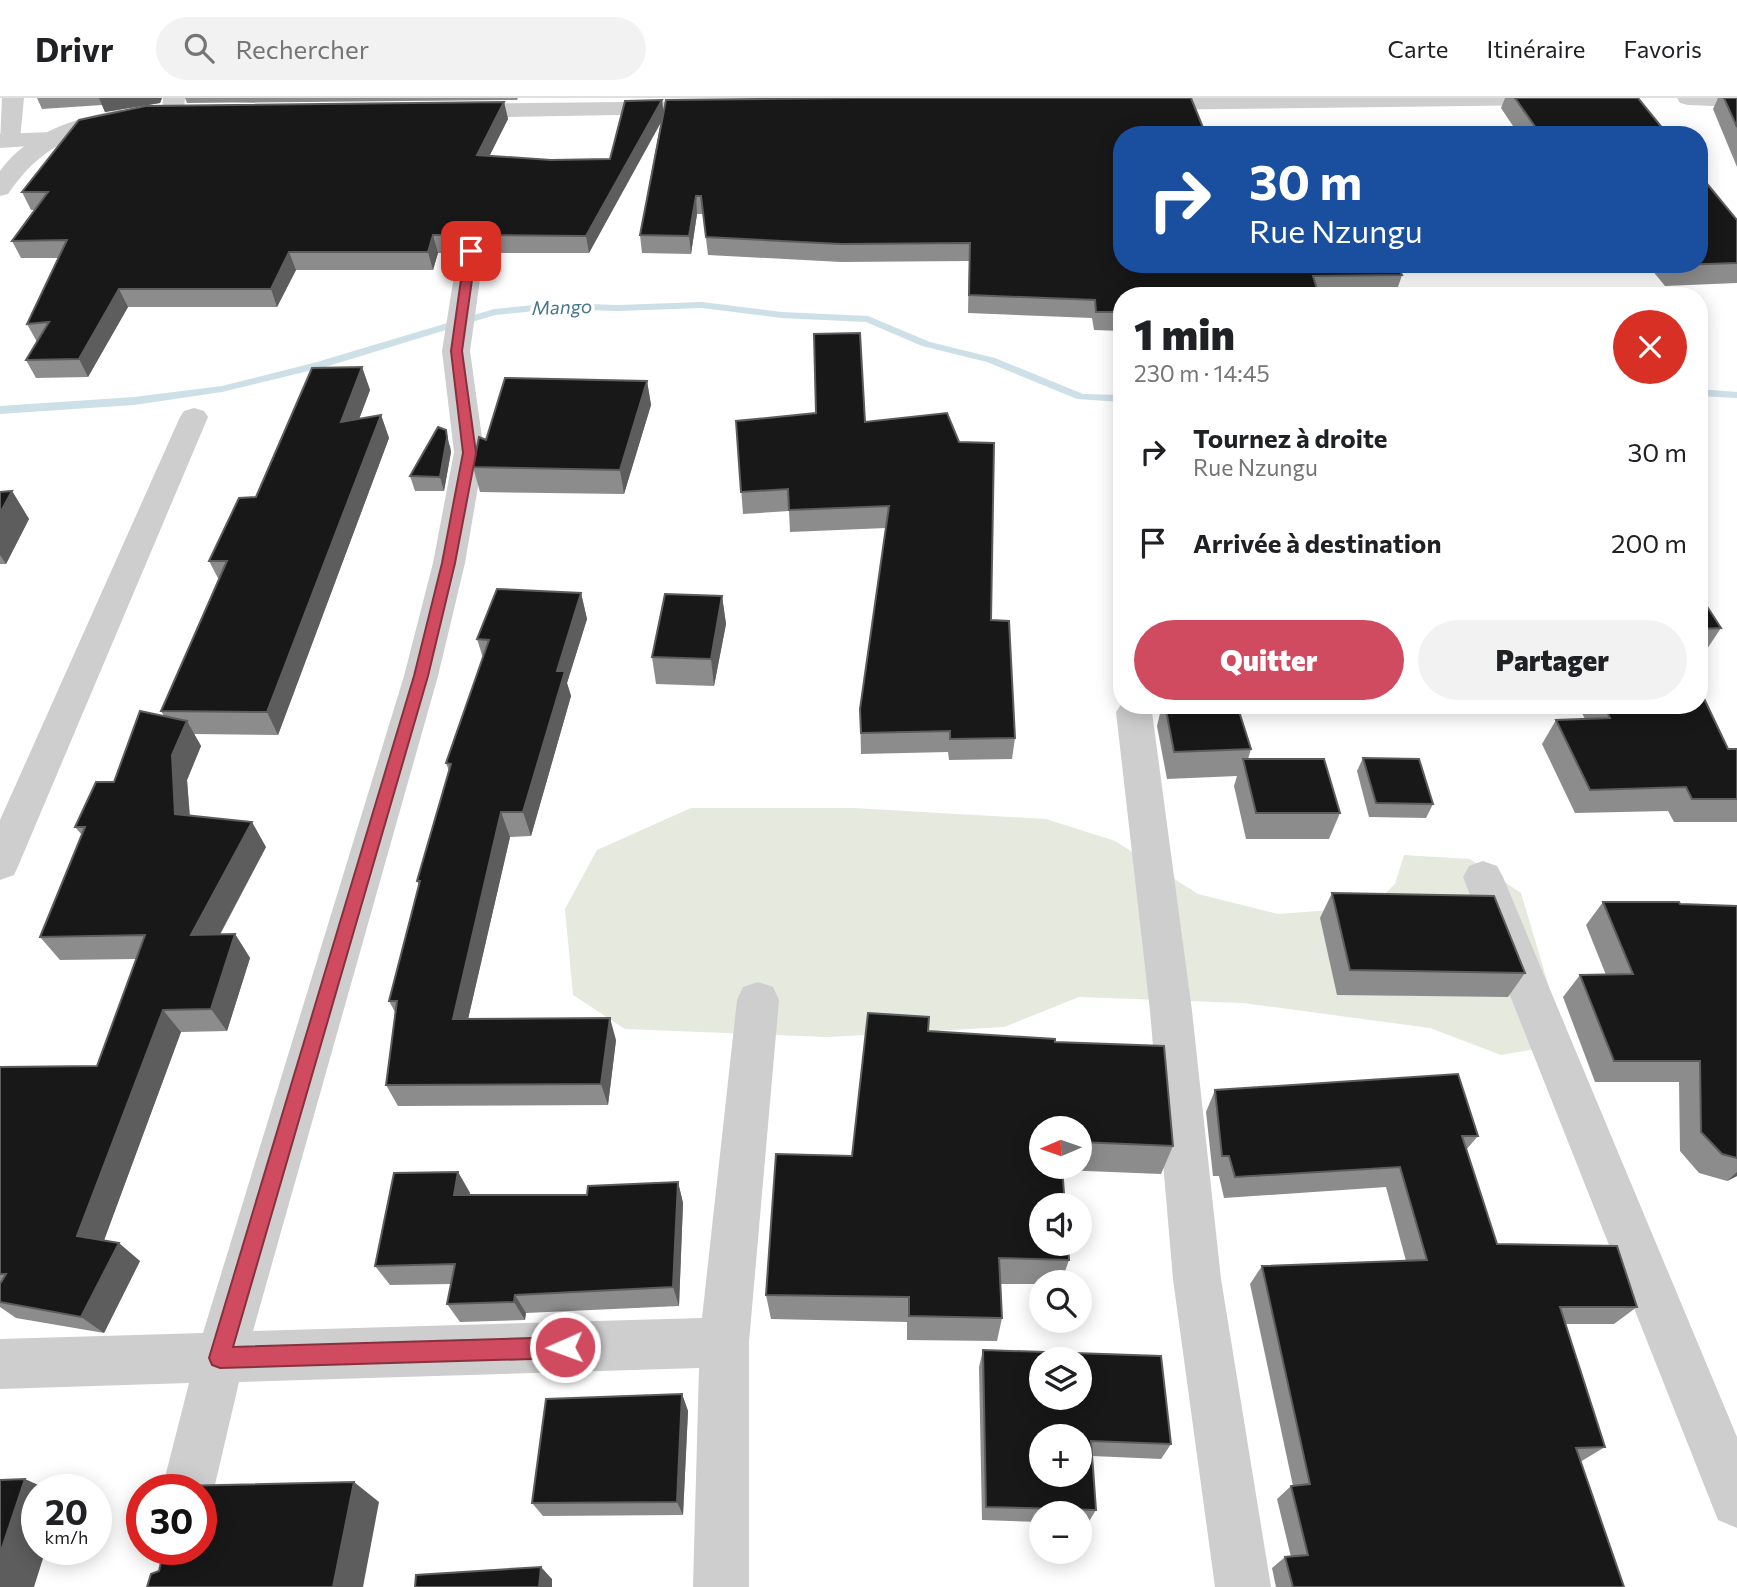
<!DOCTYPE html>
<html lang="fr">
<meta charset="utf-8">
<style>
body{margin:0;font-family:Commissioner,sans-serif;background:#f2f2f2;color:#202124;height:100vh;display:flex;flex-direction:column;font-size:26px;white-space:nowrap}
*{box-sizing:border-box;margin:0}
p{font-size:23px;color:#757577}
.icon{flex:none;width:38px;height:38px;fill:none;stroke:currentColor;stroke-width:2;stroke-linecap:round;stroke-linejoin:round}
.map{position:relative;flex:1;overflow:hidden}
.sheet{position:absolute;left:1113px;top:189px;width:595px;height:427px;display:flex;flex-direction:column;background:#fff;border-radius:28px;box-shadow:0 4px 18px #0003}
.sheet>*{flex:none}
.top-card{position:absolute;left:1113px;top:28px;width:595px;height:147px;border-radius:28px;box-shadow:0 4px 18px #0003;background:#1a4fa0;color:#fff;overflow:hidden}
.needle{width:46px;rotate:268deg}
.buttons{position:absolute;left:1029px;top:1018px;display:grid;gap:14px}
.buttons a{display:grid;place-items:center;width:63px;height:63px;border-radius:50%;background:#fff;box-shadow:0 4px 18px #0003;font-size:35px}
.speed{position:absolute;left:21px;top:1376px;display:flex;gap:14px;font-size:35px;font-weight:700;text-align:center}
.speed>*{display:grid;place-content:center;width:91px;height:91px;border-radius:50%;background:#fff;box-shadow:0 4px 18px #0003;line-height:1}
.speed small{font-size:18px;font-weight:400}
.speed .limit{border:10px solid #d22;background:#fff;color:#111}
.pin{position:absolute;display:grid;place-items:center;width:60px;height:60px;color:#fff;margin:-30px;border-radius:14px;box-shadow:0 4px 10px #0006}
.me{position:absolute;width:77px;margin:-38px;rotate:268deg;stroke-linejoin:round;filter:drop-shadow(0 0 5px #0008)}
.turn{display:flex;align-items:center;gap:24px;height:147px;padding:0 21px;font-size:32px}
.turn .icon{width:91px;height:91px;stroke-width:2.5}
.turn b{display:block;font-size:49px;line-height:60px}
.round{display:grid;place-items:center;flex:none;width:74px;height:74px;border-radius:37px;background:#f2f2f2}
.headline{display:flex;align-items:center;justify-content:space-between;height:119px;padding:0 21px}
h1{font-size:42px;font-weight:800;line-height:52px}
.cta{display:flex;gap:14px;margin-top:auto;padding:14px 21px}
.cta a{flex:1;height:80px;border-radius:42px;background:#d04b60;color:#fff;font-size:28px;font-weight:800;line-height:80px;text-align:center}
.cta a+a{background:#f2f2f2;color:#202124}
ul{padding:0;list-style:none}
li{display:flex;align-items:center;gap:21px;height:91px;padding:0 21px}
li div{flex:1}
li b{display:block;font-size:26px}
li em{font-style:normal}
header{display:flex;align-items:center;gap:42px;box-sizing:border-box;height:98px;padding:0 35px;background:#fff;border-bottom:2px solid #e0e0e0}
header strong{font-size:33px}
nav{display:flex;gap:38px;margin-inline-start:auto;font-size:24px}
.search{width:490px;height:63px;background:#f2f2f2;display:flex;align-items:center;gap:18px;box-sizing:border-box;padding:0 24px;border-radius:38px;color:#757577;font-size:26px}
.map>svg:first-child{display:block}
.green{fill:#e5e9de}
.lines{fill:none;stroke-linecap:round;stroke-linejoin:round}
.stream{fill:#cddfe7;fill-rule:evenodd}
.pedestrian{fill:#cecece;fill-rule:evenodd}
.minor{fill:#cecece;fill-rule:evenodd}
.tertiary{fill:#cecece;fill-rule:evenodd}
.wall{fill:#8c8c8c;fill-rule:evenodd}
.shaded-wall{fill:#5d5d5d}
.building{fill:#181818;stroke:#5d5d5d;stroke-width:2;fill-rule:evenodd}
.route{fill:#d04b60;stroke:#87313e;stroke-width:2}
.labels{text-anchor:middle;stroke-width:7;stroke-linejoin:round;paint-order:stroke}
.far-water-label{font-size:19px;font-style:italic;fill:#49768a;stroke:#fff}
</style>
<header>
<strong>Drivr</strong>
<div class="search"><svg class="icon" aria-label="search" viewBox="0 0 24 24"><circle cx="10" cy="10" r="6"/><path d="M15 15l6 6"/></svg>Rechercher</div>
<nav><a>Carte</a><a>Itinéraire</a><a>Favoris</a></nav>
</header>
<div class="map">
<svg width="1737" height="1489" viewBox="0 0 1737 1489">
<rect width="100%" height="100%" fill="#fff"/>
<path class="green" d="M691,710H854L1046,721L1115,743L1198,796L1278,816L1371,809L1395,786L1404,757L1470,761L1521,795L1549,889L1537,951L1501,957L1430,930L1243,905L1079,899L1004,929L828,939L625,931L573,897L565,811L597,752Z"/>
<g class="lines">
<path class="stream" d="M702,204L782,214L868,218L930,244L995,260L1083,296L1122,297V304L1077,301L987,264L922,248L866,224L782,220L702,210L618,213L555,211L495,217L325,269L222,294L134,307L0,316V308L134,299L222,288L317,264L494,211L555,205L618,207Z
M1699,291L1737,294V300L1699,298Z"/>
<path class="pedestrian" d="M2,0H24L20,42L17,47L9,49L0,45Z"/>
<path class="minor" d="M163,0H185L184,15L181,20H165L162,15Z
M52,34L60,36L63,41L60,46L0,50V36Z
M471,145L480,148L484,153L470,253L484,354L465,465L438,578L253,1233L702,1220L737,902L743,889L758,884L773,889L779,902L749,1244V1489H693L699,1270L239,1284L214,1391L207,1410L201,1412V1391H162L189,1285L0,1291V1241L203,1235L404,578L433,465L454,354L442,253L458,153L462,148Z
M194,310L204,313L208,319L19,766L14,777L0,782V722L180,319L184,313Z
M1122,605V607H1148L1152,614L1192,913L1221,1181L1271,1489H1215L1173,1181L1150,913L1116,614Z
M1483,763L1497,768L1503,779L1737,1339V1430L1718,1422L1463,779L1469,768Z"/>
<path class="tertiary" d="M1136,0H1563L1560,5L1552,7L1142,12L1134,10L1131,5Z
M1677,0H1737V9L1688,7L1680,5Z
M717,3L725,5L728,10L725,15L452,20L444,18L441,13L444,8L452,6Z
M119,12L127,14L130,19L127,24C71,38 42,47 8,96L0,98V73C27,35 75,20 119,12Z"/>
</g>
<path class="wall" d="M37,0H162L160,5L105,14L102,7L42,11Z
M185,0H518L517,2L187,5Z
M1505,0H1638L1668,37H1519L1501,10Z
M1718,0H1737V69L1713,11Z
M662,2L663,14L1122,37L1402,177L1396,195L1122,198V233L1094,232L1092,220L968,215L969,163L841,164L708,157L703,116H697L691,156L642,155L640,137L661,23L589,155H486L482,146L470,143L460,146L455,155H438L433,172H296L277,209H128L88,279L36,280L26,262L37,244L27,226L58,160H21L12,143L35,112H31L22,94L504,4L508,21L489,58L551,62L610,61Z
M1737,122V185L1665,188L1647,166H1699Z
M362,269L370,292L359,321L381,317L389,340L278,637L194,636L201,648L187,682L190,717L266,749L220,837L235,836L250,860L227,933L181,934L104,1142L140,1163L104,1235L16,1220L0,1209V969L97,968L137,861L60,862L40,839L82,737L75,729L114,684L164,618L161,613L219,482L209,463L256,399Z
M647,283L651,307L624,396L480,394L473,369L486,342Z
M736,323L865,324L991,522L1015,640L1012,661L949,662L948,654L861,656L860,611L886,430L790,434L789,413L743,416Z
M450,347L451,354L444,393H415L410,378Z
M12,393L29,421L6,466H0V394Z
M581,495L587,521L567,585L571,598L531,738L510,739L468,921L616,942L608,1007L398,1008L386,987L395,914L389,903L419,788L417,783L449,673L446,665L483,560L477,541Z
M1699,496L1721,530L1705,554H1699Z
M722,498L726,526L714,588L656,586L652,559Z
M1162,607H1237L1251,651L1248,661L1340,715L1329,741H1246L1234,688L1237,678L1167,681L1157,628Z
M1578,607H1699L1728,651H1737V724H1674L1668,713L1575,715L1542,646L1556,622L1585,621Z
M1363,660L1433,706L1426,720L1369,719L1357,673Z
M1332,795L1525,875L1508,899L1337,897L1320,820Z
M1603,804L1737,808V1078L1727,1083L1699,1075L1680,1053L1679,984H1595L1563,899L1580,877H1606L1586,827Z
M928,933L1055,944L1173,1048L1161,1076L1062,1072L1069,1162L1061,1185H1041V1186H1001L1002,1220L997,1243L907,1242V1224L771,1221L766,1197ZM1041,1031H1080V1069H1041Z
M1215,992L1478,1038L1466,1052L1497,1146L1637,1209L1614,1226H1566L1605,1349L1580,1364L1624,1489H1276L1272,1470L1285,1459H1291L1277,1401L1291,1388H1293L1250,1186L1262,1168L1406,1163L1386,1089L1224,1100L1219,1078H1213L1206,1014Z
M458,1074L470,1095V1097H587L678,1084L683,1105L679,1208L526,1215L525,1222L460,1224L447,1206L451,1186L390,1187L375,1168Z
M983,1252L1171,1346L1161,1361L1092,1358L1096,1412L1088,1425H1080V1416H1041V1424L982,1422L979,1269Z
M682,1296L688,1313L683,1417L543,1418L532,1405Z"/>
<path class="shaded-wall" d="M99,0H162L160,5L105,14Z
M662,2L664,19L589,155L586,138Z
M504,4L508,21L481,75L477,57Z
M696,98L697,116L691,156L689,138Z
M466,125L470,143L460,146L455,155L451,137L456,129Z
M433,137L438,155L433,172L428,154Z
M289,154L296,172L277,209L271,191Z
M119,191L128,209L88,279L79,261Z
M362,269L370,292L349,348L341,324Z
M647,283L651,307L624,396L620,372Z
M381,317L389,340L278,637L267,614Z
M446,332L451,354L444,393L440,379Z
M12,393L29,421L6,466L0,457V415Z
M581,495L587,521L567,585L571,598L531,738L523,714L557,573Z
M722,498L726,526L714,588L711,561Z
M187,623L201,648L187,682L191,740L175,716L172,657Z
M501,714L510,739L463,943L453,921Z
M252,724L266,749L207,860L191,837Z
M235,836L250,860L227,933L211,911Z
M163,912L181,934L99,1156L77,1138Z
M610,920L616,942L608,1007L601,986Z
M458,1074L470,1095L466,1118L454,1097Z
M1737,1074V1078L1727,1083Z
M678,1084L683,1105L679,1208L673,1189Z
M119,1145L140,1163L104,1235L81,1219Z
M515,1197L526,1215L525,1222L514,1204Z
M682,1296L688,1313L683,1417L677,1404Z
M25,1381L47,1391H37V1451H46L34,1489H0V1456Z
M354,1384L379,1404L363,1489H333Z
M541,1469L552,1481V1489H539Z"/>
<path class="building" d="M855,0H1191L1206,37H1122V166H1397L1402,177L1313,178L1319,198H1122V214H1096L1095,202L969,197L970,145L841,146L706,139L701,98H696L689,138L640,137L666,2Z
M1515,0H1638L1668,37H1541Z
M1724,0H1737V29Z
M662,2L586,138L482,137L478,129L466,125L456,129L451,137H433L428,154H289L271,191H119L79,261L26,262L49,224L27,226L67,142L12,143L48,94H22L79,22L146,8L504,4L477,57L551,62L610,61L625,3Z
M1699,76L1737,122V165L1675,167L1674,166H1699Z
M860,235L865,324L947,315L959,344L994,345L991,522L1009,523L1015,640L950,641V633L861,635L860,611L889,408L789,412L788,391L741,394L736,323L816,315L814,236Z
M362,269L341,324L381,317L267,614L161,613L227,463H209L239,400L256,399L312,270Z
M505,280L647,283L620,372L473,369L479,339L486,342Z
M438,329L446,332L447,340L440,379L410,378Z
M12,393L0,415V394Z
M497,491L581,495L557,573H565L523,714H501L453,921L610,920L601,986L386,987L397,903H389L420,783H417L451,666L446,665L489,542L477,541Z
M665,496L722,498L711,561L652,559Z
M1699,496L1721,530L1699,531Z
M1699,590L1728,651H1737V701H1692L1686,689L1590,692L1556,622L1610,620L1604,607H1699Z
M1165,607H1237L1251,651L1174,654Z
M140,613L187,623L172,657L175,716L252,724L191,837L235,836L211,911L163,912L77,1138L119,1145L81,1219L0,1204V1186L6,1176H0V969L97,968L145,837L40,839L85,729H75L96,684H114Z
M1363,660L1419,661L1433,706L1376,705Z
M1243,661H1324L1340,715H1256Z
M1332,795L1494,798L1525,875L1350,872Z
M1603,804H1679L1680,806L1737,808V1060L1722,1056L1701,1034L1700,963H1614L1580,877L1633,876Z
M868,915L929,919L928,933L1055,941V944L1164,948L1173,1048L1080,1044V1031H1041V1069H1062L1065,1108H1041V1146H1068L1069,1162L999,1160L1002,1220L909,1218V1199L766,1197L776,1056L852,1058Z
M1458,976L1478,1038H1462L1497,1146L1617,1148L1637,1209H1560L1605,1349L1576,1350L1624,1489H1293L1285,1459L1308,1457L1291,1388L1310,1386L1262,1168L1427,1162L1400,1069L1235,1079L1229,1058H1222L1215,992Z
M458,1074L454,1097H587L588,1088L678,1084L673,1189L515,1197L514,1204L447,1206L455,1166L375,1168L394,1075Z
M983,1252L1161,1258L1171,1346L1091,1343L1096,1412L986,1409ZM1041,1262H1080V1300H1041ZM1041,1339H1080V1377H1041Z
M682,1296L677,1404L532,1405L546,1301Z
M25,1381L0,1456V1382Z
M354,1384L333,1489H147L151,1476L159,1473L164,1451H201V1391H176L177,1388Z
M541,1469L539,1489H415L416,1477Z"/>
<path class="route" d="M471,149L476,153L462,253L476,355L455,465L428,578L233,1249L565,1239L572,1242L575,1249L572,1257L565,1260L220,1270L212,1267L209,1260L414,578L442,465L463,355L451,253L465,153Z"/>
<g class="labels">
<g class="far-water-label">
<text transform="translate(562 209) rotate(-2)" y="7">Mango</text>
</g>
</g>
</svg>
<div class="buttons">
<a><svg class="needle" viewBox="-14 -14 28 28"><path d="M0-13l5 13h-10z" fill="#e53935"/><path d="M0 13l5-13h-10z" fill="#757577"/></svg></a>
<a><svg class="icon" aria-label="sound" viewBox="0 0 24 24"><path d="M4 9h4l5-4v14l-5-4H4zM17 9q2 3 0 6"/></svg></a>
<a><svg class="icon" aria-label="search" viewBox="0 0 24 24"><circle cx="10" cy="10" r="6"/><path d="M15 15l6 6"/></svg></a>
<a><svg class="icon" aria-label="layers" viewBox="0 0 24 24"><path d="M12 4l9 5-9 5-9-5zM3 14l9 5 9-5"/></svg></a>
<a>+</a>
<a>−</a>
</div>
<div class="speed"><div>20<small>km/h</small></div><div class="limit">30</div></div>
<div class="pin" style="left:471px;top:153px;background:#d93025"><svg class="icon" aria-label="arrive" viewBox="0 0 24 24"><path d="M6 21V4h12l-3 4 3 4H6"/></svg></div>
<svg class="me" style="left:565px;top:1249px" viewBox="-20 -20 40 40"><circle r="17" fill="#d04b60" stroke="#fff" stroke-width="3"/><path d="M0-11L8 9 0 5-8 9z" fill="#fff"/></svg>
<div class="top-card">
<div class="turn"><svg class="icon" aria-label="right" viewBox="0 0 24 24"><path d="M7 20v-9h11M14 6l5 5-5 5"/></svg><div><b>30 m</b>Rue Nzungu</div></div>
</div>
<section class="sheet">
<div class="headline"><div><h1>1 min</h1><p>230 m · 14:45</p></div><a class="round" style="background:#d93025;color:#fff"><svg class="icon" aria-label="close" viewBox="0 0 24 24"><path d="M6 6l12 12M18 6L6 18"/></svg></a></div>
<ul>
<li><svg class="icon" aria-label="right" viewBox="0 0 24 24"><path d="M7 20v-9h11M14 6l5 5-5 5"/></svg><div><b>Tournez à droite</b><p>Rue Nzungu</p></div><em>30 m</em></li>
<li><svg class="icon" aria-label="arrive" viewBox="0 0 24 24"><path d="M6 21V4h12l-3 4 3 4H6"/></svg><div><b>Arrivée à destination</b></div><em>200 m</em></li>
</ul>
<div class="cta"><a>Quitter</a><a>Partager</a></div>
</section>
</div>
